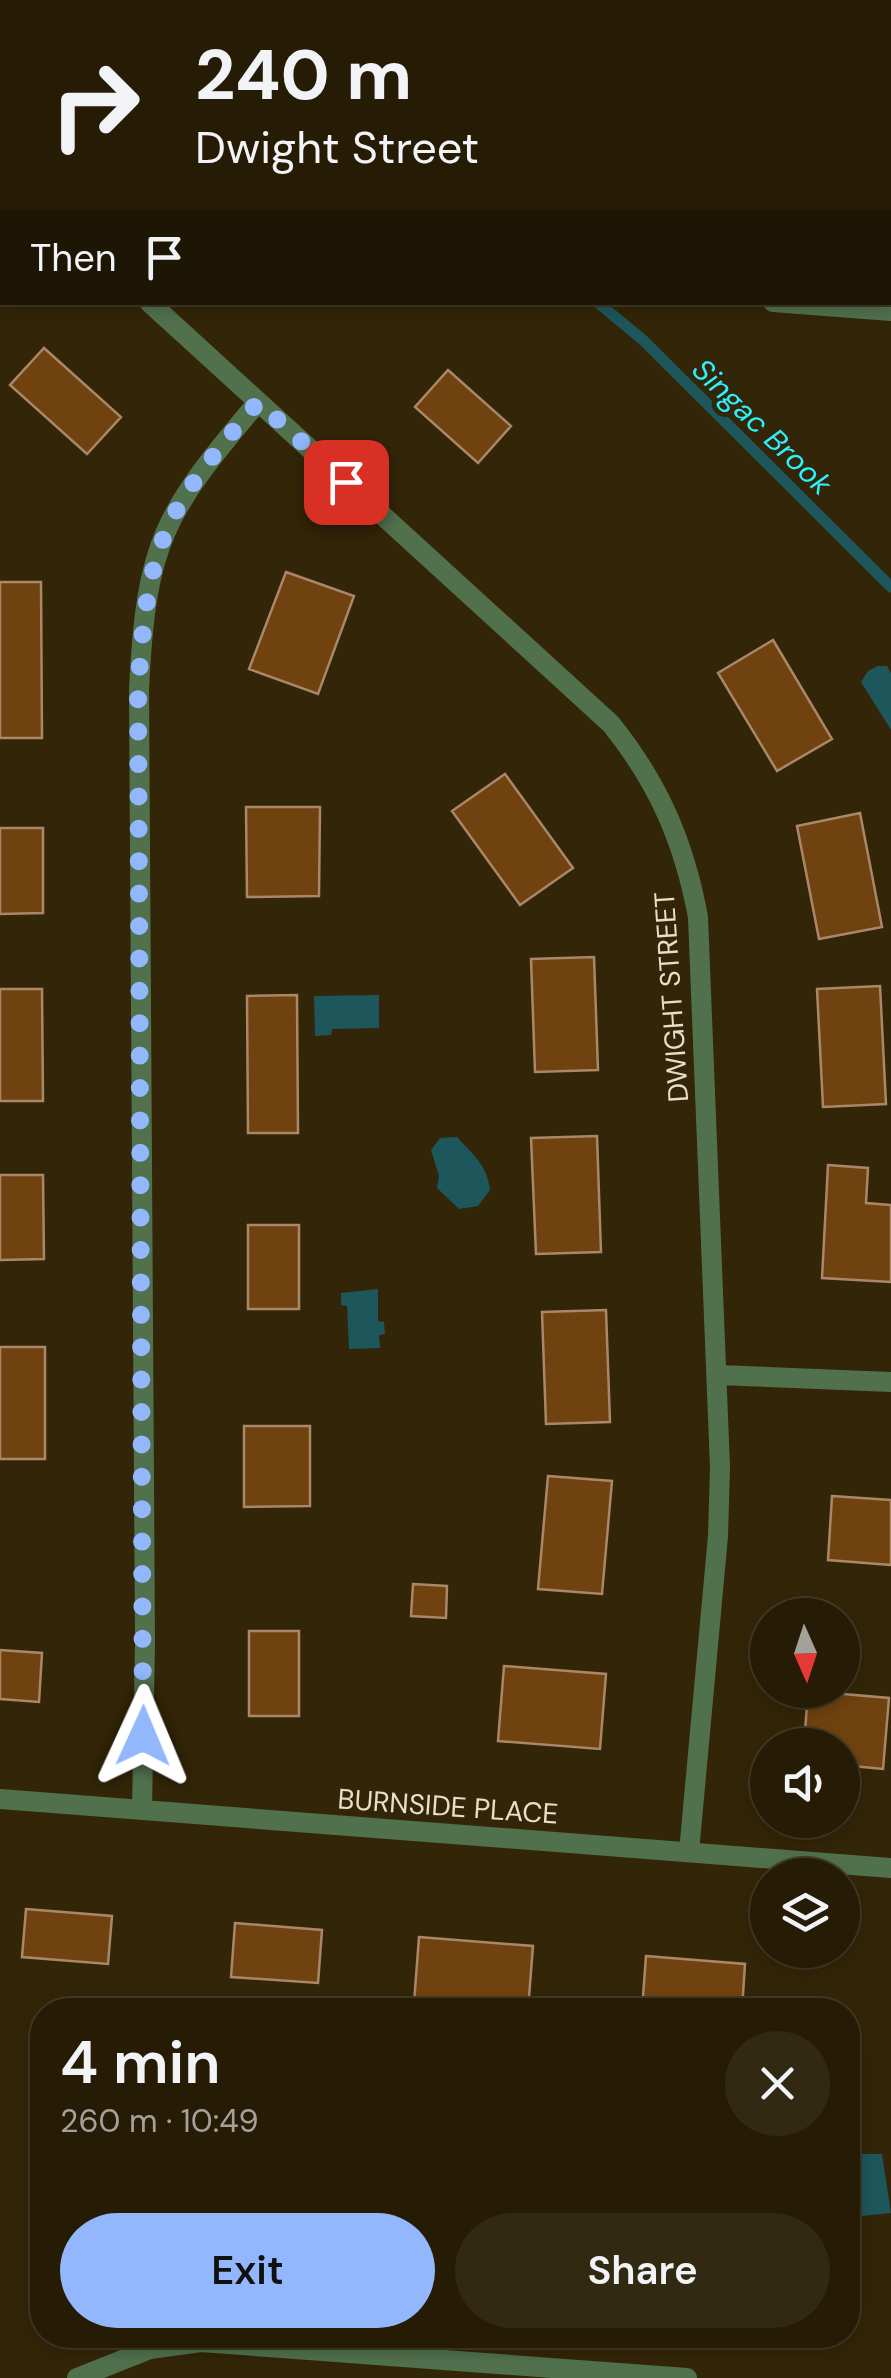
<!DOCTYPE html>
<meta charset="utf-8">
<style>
body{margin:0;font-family:"DM Sans",sans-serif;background:#322913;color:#f1f3f6;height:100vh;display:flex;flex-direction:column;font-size:38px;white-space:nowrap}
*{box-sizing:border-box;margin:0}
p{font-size:32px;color:#a4a19a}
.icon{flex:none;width:55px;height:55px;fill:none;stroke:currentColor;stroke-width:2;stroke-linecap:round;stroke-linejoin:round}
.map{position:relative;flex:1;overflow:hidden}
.drawer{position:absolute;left:30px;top:1998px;width:830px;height:350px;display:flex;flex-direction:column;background:#261c05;border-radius:40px;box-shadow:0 5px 15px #0003,0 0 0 2px #423a27}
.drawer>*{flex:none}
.banner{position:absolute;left:0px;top:0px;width:892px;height:305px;box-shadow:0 5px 15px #0003,0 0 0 2px #423a27;background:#261c05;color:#f1f3f6;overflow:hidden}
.needle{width:65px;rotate:177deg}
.fabs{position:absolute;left:750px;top:1598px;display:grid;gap:20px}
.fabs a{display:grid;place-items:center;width:110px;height:110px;border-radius:50%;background:#261c05;box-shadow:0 5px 15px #0003,0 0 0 2px #423a27;font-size:50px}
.pin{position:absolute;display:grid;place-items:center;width:85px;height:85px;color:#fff;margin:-42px;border-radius:20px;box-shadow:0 5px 15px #0006}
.me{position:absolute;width:110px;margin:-55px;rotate:1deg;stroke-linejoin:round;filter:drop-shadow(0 0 8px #0008)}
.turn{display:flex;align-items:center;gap:35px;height:210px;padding:0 30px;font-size:45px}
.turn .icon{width:130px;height:130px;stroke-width:2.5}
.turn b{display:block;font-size:70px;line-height:85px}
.then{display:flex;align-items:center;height:95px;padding:0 30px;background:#0003;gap:20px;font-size:38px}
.round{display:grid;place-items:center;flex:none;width:105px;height:105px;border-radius:52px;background:#322913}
.overview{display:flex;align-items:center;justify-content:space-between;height:170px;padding:0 30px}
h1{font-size:60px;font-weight:600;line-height:75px}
.primary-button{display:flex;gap:20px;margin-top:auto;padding:20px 30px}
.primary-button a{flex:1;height:115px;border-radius:60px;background:#92b7fd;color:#111;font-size:40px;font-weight:600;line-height:115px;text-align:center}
.primary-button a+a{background:#322913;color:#f1f3f6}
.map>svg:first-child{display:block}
.water{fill:#1d575b}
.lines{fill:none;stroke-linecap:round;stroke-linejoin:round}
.stream{stroke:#1d575b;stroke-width:11}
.building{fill:#70420f;stroke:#aa8769;stroke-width:2.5}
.minor{stroke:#51714d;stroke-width:20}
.route{stroke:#92b7fd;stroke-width:18;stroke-dasharray:0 32.4}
.labels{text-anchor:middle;stroke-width:10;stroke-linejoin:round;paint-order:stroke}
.street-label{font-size:28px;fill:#e9dec9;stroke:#332507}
.water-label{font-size:30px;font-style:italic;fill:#2cf0fd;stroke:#332507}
</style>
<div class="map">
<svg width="891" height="2378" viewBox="0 0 891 2378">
<rect width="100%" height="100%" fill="#332507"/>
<path class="water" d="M878,666H887L891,673V730L861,682L868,671Z
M379,995V1028L332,1029L331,1035L315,1036L314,996Z
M457,1137C473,1155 487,1164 490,1190L478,1206L459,1209L437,1188L439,1176L431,1150L440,1138Z
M378,1289V1321L384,1322L385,1334L379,1335L380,1348L349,1349L347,1306L341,1305V1293Z
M861,2154H882L891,2213L862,2216L852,2202Z"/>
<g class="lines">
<path class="stream" d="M284,0L285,2
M597,302L643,340L891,587"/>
</g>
<path class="building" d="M44,348L121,417L87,454L10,385Z
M448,370L511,426L478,463L415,407Z
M286,572L354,596L318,694L249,669Z
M0,582H41L42,738H0Z
M773,640L832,739L777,771L718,673Z
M505,774L573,868L520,905L452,811Z
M246,807H320L319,896L247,897Z
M860,813L882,927L819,939L797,826Z
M0,828H43V913L0,914Z
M594,957L598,1070L535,1072L531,959Z
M880,986L886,1104L823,1107L817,989Z
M0,989H42L43,1101H0Z
M297,995L298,1133H248L247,996Z
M597,1136L601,1252L536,1254L531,1138Z
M828,1165L868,1168L866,1203L891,1205V1282L822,1278Z
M0,1175H43L44,1259L0,1260Z
M248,1225H299V1309H248Z
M606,1310L610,1422L546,1424L542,1312Z
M0,1347H45V1459H0Z
M244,1426H310V1506L244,1507Z
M548,1476L612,1481L602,1594L538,1589Z
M832,1496L891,1500V1565L828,1560Z
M413,1584L447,1586L446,1618L411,1616Z
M249,1631H299V1716H249Z
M0,1650L42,1653L39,1702L0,1699Z
M504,1666L606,1674L600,1749L498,1741Z
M808,1691L889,1698L883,1769L842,1765V1745H804Z
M26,1909L112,1916L108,1964L22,1957Z
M235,1923L322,1930L318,1983L231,1977Z
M419,1937L533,1946L528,2010L414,2003Z
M646,1956L745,1964L742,2010H642Z"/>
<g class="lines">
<path class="minor" d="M449,0V2
M0,195L2,196
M149,302L611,724C659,784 684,842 698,917L720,1467L718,1536L689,1852
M773,302L891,311
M718,1375L891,1382
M0,1799L891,1868
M142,1810L145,1643L139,690C146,542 163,514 258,402
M77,2378L150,2349L201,2342L687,2378"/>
</g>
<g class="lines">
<path class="route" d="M143,1736L138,690C148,542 162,514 258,402L346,482"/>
</g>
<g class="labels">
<g class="street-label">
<text transform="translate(671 997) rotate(-94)" y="10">DWIGHT STREET</text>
<text transform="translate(448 1806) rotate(4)" y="10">BURNSIDE PLACE</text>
</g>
<g class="water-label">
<text transform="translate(762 427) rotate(44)" y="10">Singac Brook</text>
</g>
</g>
</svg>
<div class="fabs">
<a><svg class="needle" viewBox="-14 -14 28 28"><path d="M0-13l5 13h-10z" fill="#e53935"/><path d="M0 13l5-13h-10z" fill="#a4a19a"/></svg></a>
<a><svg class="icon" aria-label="sound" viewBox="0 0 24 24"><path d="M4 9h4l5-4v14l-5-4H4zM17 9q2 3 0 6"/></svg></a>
<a><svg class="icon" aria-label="layers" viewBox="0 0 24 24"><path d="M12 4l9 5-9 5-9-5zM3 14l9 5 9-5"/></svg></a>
</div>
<div class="pin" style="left:346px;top:482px;background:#d93025"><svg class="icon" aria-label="arrive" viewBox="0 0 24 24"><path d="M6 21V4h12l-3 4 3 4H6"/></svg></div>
<svg class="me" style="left:143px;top:1736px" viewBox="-20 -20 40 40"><path d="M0-17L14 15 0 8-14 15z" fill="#92b7fd" stroke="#fff" stroke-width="4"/></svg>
<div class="banner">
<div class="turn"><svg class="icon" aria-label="right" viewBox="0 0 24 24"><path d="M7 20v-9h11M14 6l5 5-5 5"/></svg><div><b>240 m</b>Dwight Street</div></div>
<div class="then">Then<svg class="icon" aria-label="arrive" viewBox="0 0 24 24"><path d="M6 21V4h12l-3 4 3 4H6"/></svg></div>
</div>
<section class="drawer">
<div class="overview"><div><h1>4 min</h1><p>260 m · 10:49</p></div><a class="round"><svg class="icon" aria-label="close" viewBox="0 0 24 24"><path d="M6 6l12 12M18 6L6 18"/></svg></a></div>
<div class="primary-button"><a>Exit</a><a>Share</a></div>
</section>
</div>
